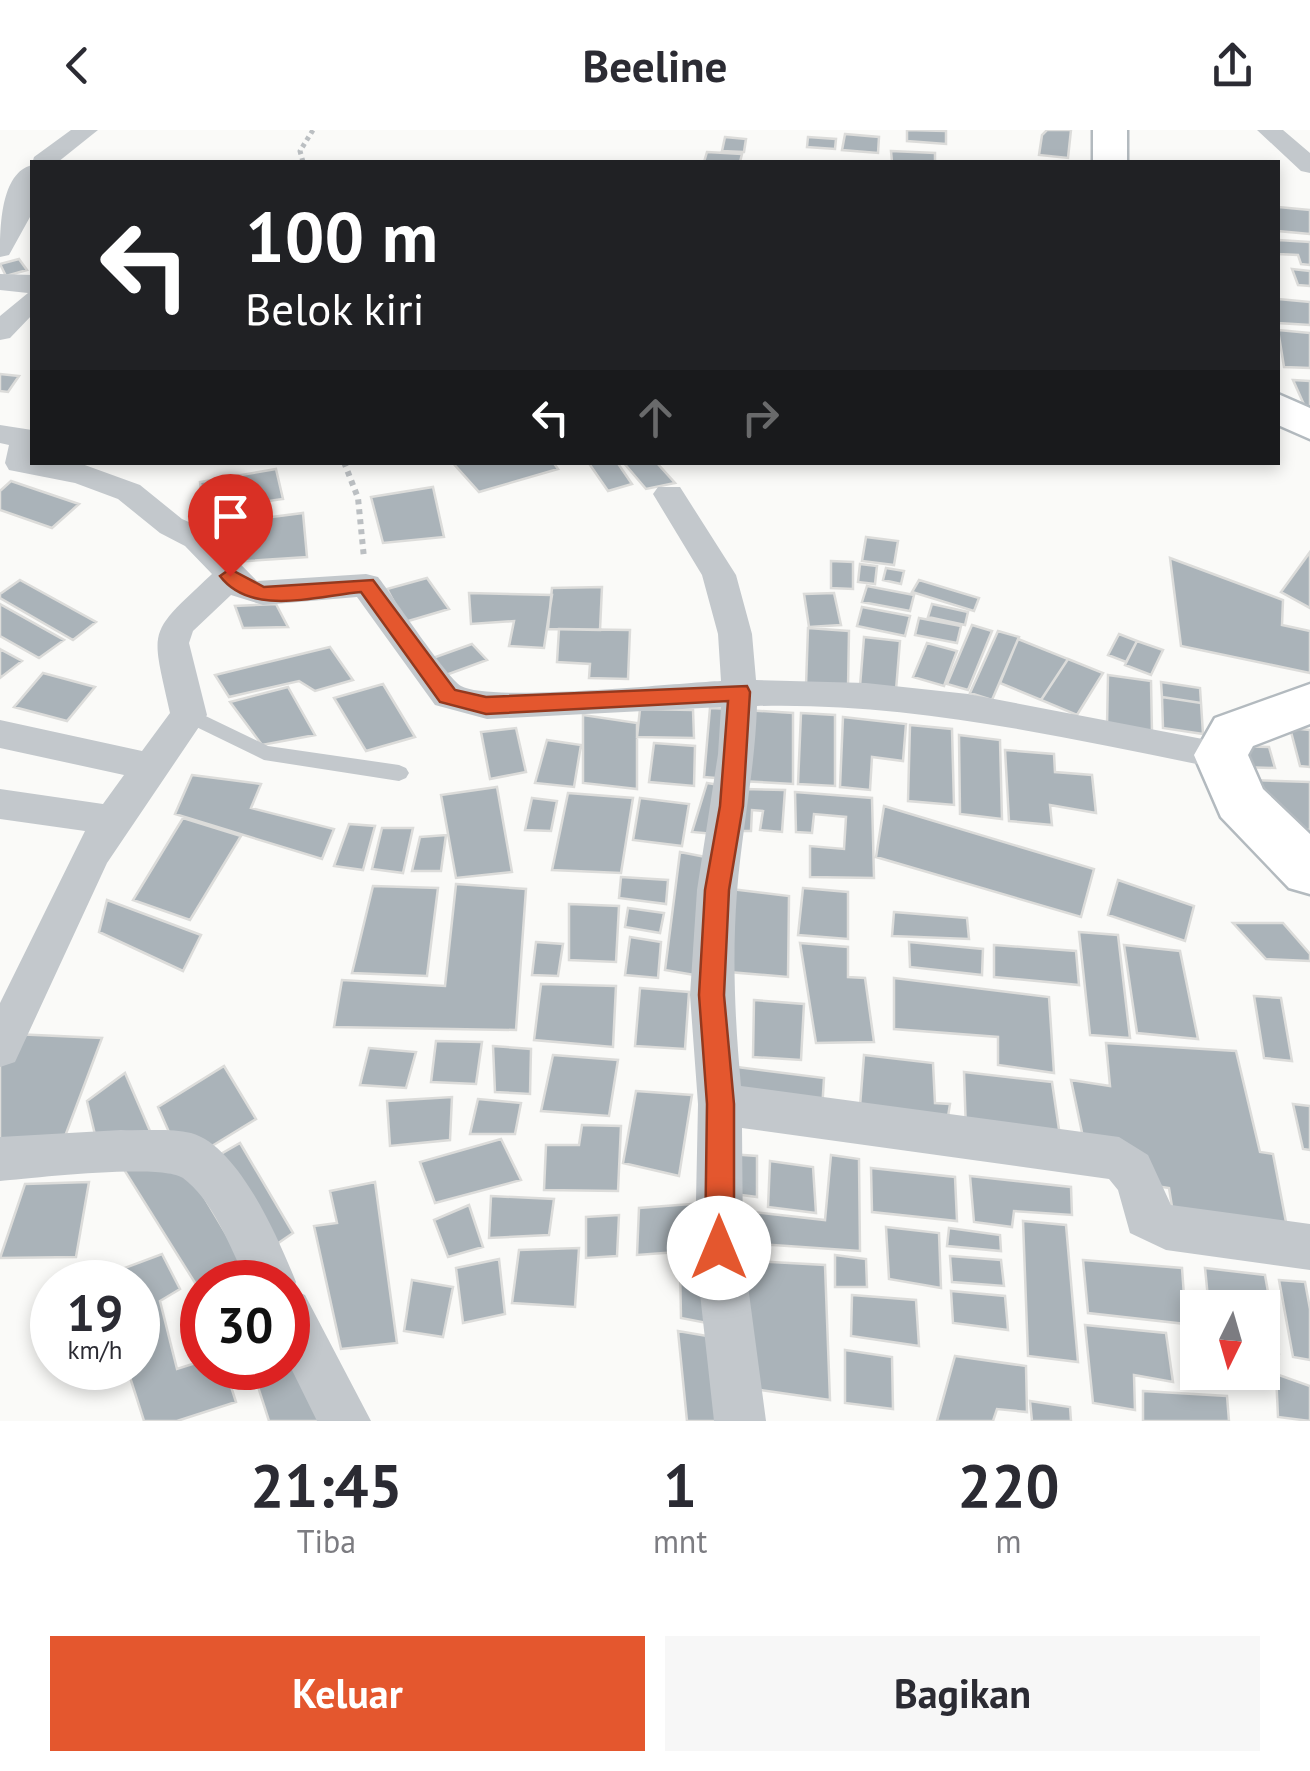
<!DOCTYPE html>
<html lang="id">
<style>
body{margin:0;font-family:"PT Sans",sans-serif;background:#f7f7f7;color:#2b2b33;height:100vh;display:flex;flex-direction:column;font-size:38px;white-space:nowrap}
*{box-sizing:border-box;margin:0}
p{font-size:32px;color:#7c7c81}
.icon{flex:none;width:55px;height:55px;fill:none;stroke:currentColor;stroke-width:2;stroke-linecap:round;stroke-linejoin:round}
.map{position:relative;height:1291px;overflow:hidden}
.details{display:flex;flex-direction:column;background:#fff;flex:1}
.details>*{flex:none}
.banner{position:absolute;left:30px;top:30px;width:1250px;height:305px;border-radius:0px;box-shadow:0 5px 15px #0003;background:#202124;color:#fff;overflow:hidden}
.needle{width:65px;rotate:185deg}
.controls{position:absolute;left:1180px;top:1160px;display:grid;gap:20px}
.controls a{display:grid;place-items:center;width:100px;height:100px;border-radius:0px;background:#fff;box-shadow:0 5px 15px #0003;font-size:50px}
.speed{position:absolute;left:30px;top:1130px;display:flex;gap:20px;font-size:50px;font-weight:700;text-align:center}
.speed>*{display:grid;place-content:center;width:130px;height:130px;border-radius:50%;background:#fff;box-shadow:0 5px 15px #0003;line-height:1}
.speed small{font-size:25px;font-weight:400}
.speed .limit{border:15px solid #d22;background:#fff;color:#111}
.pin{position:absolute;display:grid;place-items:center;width:85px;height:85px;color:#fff;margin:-102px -42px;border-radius:50% 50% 50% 0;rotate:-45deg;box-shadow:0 0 10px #0007}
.pin .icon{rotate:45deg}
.me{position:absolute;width:110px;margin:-55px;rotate:0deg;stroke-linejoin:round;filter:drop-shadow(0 0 8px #0008)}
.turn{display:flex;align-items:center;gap:35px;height:210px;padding:0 50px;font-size:45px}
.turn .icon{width:130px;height:130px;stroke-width:2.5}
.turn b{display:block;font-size:70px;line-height:85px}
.lanes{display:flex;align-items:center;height:95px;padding:0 50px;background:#0003;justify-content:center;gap:50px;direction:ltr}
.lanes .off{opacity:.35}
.eta{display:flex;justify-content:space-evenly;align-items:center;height:170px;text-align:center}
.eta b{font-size:60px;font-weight:700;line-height:70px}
.cta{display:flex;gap:20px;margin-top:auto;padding:20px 50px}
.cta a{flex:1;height:115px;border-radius:0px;background:#e4572e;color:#fff;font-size:40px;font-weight:700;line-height:115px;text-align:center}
.cta a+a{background:#f7f7f7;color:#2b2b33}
header{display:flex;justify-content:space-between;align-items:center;height:130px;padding:0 50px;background:#fff;font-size:45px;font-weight:700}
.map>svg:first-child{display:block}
.building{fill:#aab3b9;stroke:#dcdcda;stroke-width:2.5}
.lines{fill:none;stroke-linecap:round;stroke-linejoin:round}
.secondary-casing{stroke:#b3babf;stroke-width:5}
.path-far1{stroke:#bbbfc2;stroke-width:5;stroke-dasharray:4 4;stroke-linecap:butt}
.path{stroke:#bbbfc2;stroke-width:6;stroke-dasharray:5 5;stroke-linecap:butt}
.lane{fill:#c3c8cc;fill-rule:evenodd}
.street{fill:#c3c8cc;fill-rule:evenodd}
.secondary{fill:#fff;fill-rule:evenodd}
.route{fill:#e4572e;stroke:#94391e;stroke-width:2.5}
</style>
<header><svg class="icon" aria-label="back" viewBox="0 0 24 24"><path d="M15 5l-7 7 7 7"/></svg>Beeline<svg class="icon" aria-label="share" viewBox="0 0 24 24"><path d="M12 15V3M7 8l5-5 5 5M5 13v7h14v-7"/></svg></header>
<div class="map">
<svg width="1310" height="1291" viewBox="0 0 1310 1291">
<rect width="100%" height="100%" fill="#fafaf8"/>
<path class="building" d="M907,0L946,1V14L907,11Z
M1047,0H1071L1068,28L1039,25L1042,5Z
M845,4L879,7L878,23L842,20Z
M725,7L746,9L744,22L722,21Z
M808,7L836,9L835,19L807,17Z
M891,21L935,23V32H892Z
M707,22L742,24L740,32H704Z
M1278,77L1310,80V104L1278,101Z
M1278,110L1310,112V135L1301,134L1298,125L1278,124Z
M19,129L27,140L6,146L0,134Z
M1292,139L1310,141V156L1298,155Z
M1278,169L1310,172V195L1278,193Z
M1278,200L1310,203V238L1284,237Z
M0,244L19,246L8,262L0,261Z
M1293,250L1310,251V288Z
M452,332H553L558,339L479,362Z
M588,332H617L632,354L608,361Z
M623,332H656L675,353L646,359Z
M276,339L283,369L203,380L200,352Z
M11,351L79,374L52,398L0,380V361Z
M433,357L444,407L383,413L371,367Z
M303,383L307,427L233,432L224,393Z
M866,407L898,411L894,435L862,431Z
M1310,422V478L1281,462Z
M1170,428L1283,470L1282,495L1310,501V543L1181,516Z
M831,431L853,432V459L831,458Z
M860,434L877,436L875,454L858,452Z
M886,438L904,441L901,454L883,450Z
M427,448L449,479L405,492L387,459Z
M20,450L96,492L73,510L0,468V464Z
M919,450L979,468L974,481L912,462Z
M867,456L914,465L910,481L862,472Z
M602,457L600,500L548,499L552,458Z
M469,463L552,465L544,518L509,516L514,491L471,494Z
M834,463L841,495L809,497L804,464Z
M0,474L64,510L39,528L0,506Z
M276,474L288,497L243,498L235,476Z
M932,474L968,482L965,495L928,487Z
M862,477L910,486L905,506L857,496Z
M919,488L961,496L957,513L915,505Z
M972,495L992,501L968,560L947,554Z
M808,498L849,501L848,558L806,556Z
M559,499L630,500L628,549L589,548L590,534L557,532Z
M998,501L1019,507L992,570L970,563Z
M1119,504L1137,511L1126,532L1108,525Z
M864,507L900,511L896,560L860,556Z
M1018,509L1068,529L1041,570L1000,553Z
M1137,511L1163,520L1151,545L1125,535Z
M927,513L957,521L944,556L913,547Z
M472,514L487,530L446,545L430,529Z
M330,517L353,550L315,561L299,551L229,567L215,545Z
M0,519L22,531L0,548Z
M1068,529L1103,543L1077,585L1041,570Z
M43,543L95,557L67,591L14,577Z
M1108,545L1151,551L1152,603L1107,597Z
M1161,552L1200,558L1201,573L1162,567Z
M383,554L415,607L366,621L334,568Z
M288,557L315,605L262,615L230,572Z
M1162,567L1201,573L1203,604L1163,598Z
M710,578L733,579L728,649L704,647Z
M640,579L693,580L694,608L637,607Z
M744,580L793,583V654L740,651Z
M801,583L835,585V656L798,654Z
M583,585L637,593V659L583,653Z
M843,587L906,594L903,631L872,627L870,660L840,657Z
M910,595L952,599L954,675L908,671Z
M516,598L526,642L490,649L481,602Z
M1290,598L1310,600V637L1300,636Z
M959,605L1000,610L1002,689L960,684Z
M547,610L581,615L574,657L535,653Z
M654,613L695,616L694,656L649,652Z
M1235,616L1269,617L1275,638L1239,637Z
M1005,620L1054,624L1055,642L1092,645L1096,683L1050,675L1052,695L1009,691Z
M192,645L261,654L251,678L334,699L322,729L175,684Z
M1251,650L1310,652V700L1264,697Z
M707,653L726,656L714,704L692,702Z
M497,657L512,742L456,748L441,665Z
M744,659L785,660L782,702L760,700L763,681L752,680L751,701H736Z
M795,662L872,668L874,748L810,747V716L844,719L846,687L814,684L812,703L796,702Z
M568,663L633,668L621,743L552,740Z
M532,668L557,671L551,701L525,700Z
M640,668L689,674L682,716L633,710Z
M884,676L1094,739L1081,787L876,727Z
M183,688L241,706L190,790L133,770Z
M349,694L375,696L363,740L334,736Z
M382,698H413L403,743L372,739Z
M446,705L441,741H412L420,707Z
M680,722L716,729L706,847L665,840Z
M621,747L668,750L666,774L619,768Z
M1118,750L1194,776L1185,811L1108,785Z
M456,754L526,759L516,900L334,897L342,850L445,856Z
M373,756L438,758L427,846L352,843Z
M803,758L848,762V809L798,805Z
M731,759L789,766L788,847L729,842Z
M107,770L201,805L183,841L99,802Z
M569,774L619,776L616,832L569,830Z
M628,778L664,783L660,803L625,797Z
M894,782L967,788L969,809L892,806Z
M1233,793H1283L1310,824V831L1266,829Z
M1079,802L1118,805L1130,908L1090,905Z
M630,807L661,812L658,848L625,845Z
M536,812L563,814L558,846L532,845Z
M909,812L983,819L982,845L910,837Z
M800,813L848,817V847L865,848L874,912L816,913Z
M994,815L1076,821L1079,855L994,847Z
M1124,815L1180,821L1198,909L1137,903Z
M894,848L1049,867L1054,943L998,935V907L894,899Z
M541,854L616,856L613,917L534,910Z
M640,858L689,862L685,919L635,916Z
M1254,866L1281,868L1292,931L1264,928Z
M754,870L804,874L801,930L753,927Z
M13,904L102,908L64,1009L0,1018V933Z
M436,911L482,912L476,954L431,952Z
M1106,913L1236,921L1260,1022L1273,1024L1289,1108L1173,1083L1169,1058L1150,1055L1084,1012L1071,950L1110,956Z
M493,916L531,919L530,964L495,962Z
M369,918L416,922L406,958L360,955Z
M553,925L618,930L609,986L541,981Z
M864,925L933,933L935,973L950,974L946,999L859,989Z
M224,936L256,989L207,1019L172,1009L158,977Z
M737,937L824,948L822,980L733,970Z
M964,942L1052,952L1061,1013L966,1001Z
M125,943L153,1008L96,1009L87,971Z
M636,961L692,965L679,1046L623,1033Z
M452,967L450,1010L390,1016L387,971Z
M478,969L521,973L515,1004H470Z
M1293,974L1310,976V1020L1303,1019Z
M582,995L621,996L618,1061L544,1060L546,1015H579Z
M501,1009L521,1050L435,1073L420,1032Z
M240,1013L293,1103L274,1116L214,1028Z
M729,1024L757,1026V1067L726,1063Z
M831,1025L859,1029L860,1121L742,1113L744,1081L825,1090Z
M118,1030L185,1035L246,1137L224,1152H202V1164Z
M770,1031L813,1037L816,1083L768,1077Z
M871,1038L955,1047L957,1091L872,1082Z
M970,1046L1071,1057L1072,1085L1014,1081L1012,1097L974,1092Z
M89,1052L76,1127L0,1128L25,1054Z
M375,1052L397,1213L341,1219L314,1096L337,1093L330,1061Z
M491,1066L554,1069L549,1105L489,1108Z
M704,1073L705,1120L637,1125L639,1078Z
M469,1075L483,1117L448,1127L434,1090Z
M619,1085L617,1126L586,1128V1087Z
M1023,1091L1066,1095L1078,1232L1028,1226Z
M886,1097L939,1103L941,1158L889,1149Z
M949,1098L1000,1105L1001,1121L947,1116Z
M579,1118L575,1177L512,1173L519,1120Z
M162,1124L180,1159L160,1171L177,1239L202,1231V1238H225L236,1272L177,1291H144L127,1238H138V1152H100L98,1148Z
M835,1125L866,1129L867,1157H835Z
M950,1126L1001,1130L1004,1156L952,1152Z
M499,1129L505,1184L463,1193L456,1138Z
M736,1130L825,1135L830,1270L747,1258Z
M1083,1130L1182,1138L1186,1194L1088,1183Z
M680,1137L708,1141L712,1194L681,1188Z
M1205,1138L1265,1145L1279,1224L1262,1234V1178H1209Z
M412,1150L453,1157L443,1207L404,1201Z
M1279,1150L1305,1152L1310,1179V1230L1293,1227Z
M951,1161L1005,1166L1008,1200L953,1193Z
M852,1165L916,1170L919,1216L851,1206Z
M1085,1195L1166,1203L1173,1252L1134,1245L1135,1280L1093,1273Z
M288,1199L334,1291H269L252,1238H288Z
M678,1201L719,1208L727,1291H687Z
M845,1220L892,1227L893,1279L845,1273Z
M955,1226L1026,1236L1027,1282L997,1279L993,1291H937Z
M1276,1244L1310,1256V1291L1278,1287Z
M1143,1261L1227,1266L1229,1291H1143Z
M1030,1271L1070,1277L1071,1291H1032Z"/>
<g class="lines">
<defs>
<path id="secondary" d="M1093,0H1127V32H1093Z
M1278,264L1310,278V309L1278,295Z
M1310,554V594L1253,616L1248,625L1263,659L1310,704V764L1289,758L1221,687L1194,625L1215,588Z"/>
</defs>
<use href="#secondary" class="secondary-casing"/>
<path class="path-far1" d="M303,32L300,21L313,0"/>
<path class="path" d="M344,332L358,368L364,428"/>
<path class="lane" d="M189,578L268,616L399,635L406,638L409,643L406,648L399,651L264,630L182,590L179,585L182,580Z"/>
<path class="street" d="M71,0H98L58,32L32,34L34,27Z
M1257,0H1283L1310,23V43L1301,41Z
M32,35L30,87L9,125L0,127C0,99 0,43 32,35Z
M0,144L32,145V185L10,208L0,210V186L28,163L0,160Z
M0,295L32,300V332L82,334L140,355L182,389L207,400L257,451L366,444L378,447C392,465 448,549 461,556C491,573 676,553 721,551L718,504L702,445L653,364L658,357H680L736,445L752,504L756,550L866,553L968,564L1234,615L1240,625L1234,635L1221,639C1068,608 913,572 757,576C755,639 742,699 737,762C732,828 735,891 741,956L1119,1007L1148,1025L1171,1075L1310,1094V1140L1166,1120L1130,1103L1118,1060L1109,1049L742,998L743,1118L766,1291H714L695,1118L698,974L690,865L697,760L718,624L721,577L487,589L435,575L357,467L263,475L231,465L193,501L189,513L207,585L107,733L15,932L0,937V873L85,701L0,689V659L103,674L124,645L0,618V590L142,621L170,583C151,496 146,506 212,444L185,416L160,403L118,369L75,353L9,340L5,333L9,315L0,313Z
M121,1000C143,1001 170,998 191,1003C239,1016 279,1110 296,1152L293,1160L305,1165L371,1291H317L288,1232V1152H247C231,1119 214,1071 183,1048C162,1033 32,1048 0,1051V1007Z"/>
<use href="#secondary" class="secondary"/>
</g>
<path class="route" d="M230,439L264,457L373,450L455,560L486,567L747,556L750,562L743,676L729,760L724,865L734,974V1118L730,1128L719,1132L709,1128L705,1118L707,974L699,865L705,760L720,676L728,571L486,584L440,572L361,462C316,466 251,487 220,446Z"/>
</svg>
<div class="controls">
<a><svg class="needle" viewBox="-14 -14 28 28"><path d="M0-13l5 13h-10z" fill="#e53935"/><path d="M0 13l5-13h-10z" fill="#7c7c81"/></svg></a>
</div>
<div class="speed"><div>19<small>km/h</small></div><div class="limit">30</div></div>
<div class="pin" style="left:230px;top:446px;background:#d93025"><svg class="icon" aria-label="arrive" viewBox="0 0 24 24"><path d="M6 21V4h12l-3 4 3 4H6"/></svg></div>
<svg class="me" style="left:719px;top:1118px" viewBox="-20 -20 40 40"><circle r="19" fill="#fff"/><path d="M0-13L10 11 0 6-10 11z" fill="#e4572e"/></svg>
<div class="banner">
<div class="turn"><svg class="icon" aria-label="left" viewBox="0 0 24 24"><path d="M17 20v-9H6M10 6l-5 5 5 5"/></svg><div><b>100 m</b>Belok kiri</div></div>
<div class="lanes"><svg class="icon" aria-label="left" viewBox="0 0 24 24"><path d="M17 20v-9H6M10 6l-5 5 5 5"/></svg><svg class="icon off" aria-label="ahead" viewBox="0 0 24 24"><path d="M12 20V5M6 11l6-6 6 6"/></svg><svg class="icon off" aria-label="right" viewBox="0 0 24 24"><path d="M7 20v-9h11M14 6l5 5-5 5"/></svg></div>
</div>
</div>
<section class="details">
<div class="eta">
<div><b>21:45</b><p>Tiba</p></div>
<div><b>1</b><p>mnt</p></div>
<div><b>220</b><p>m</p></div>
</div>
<div class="cta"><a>Keluar</a><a>Bagikan</a></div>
</section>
